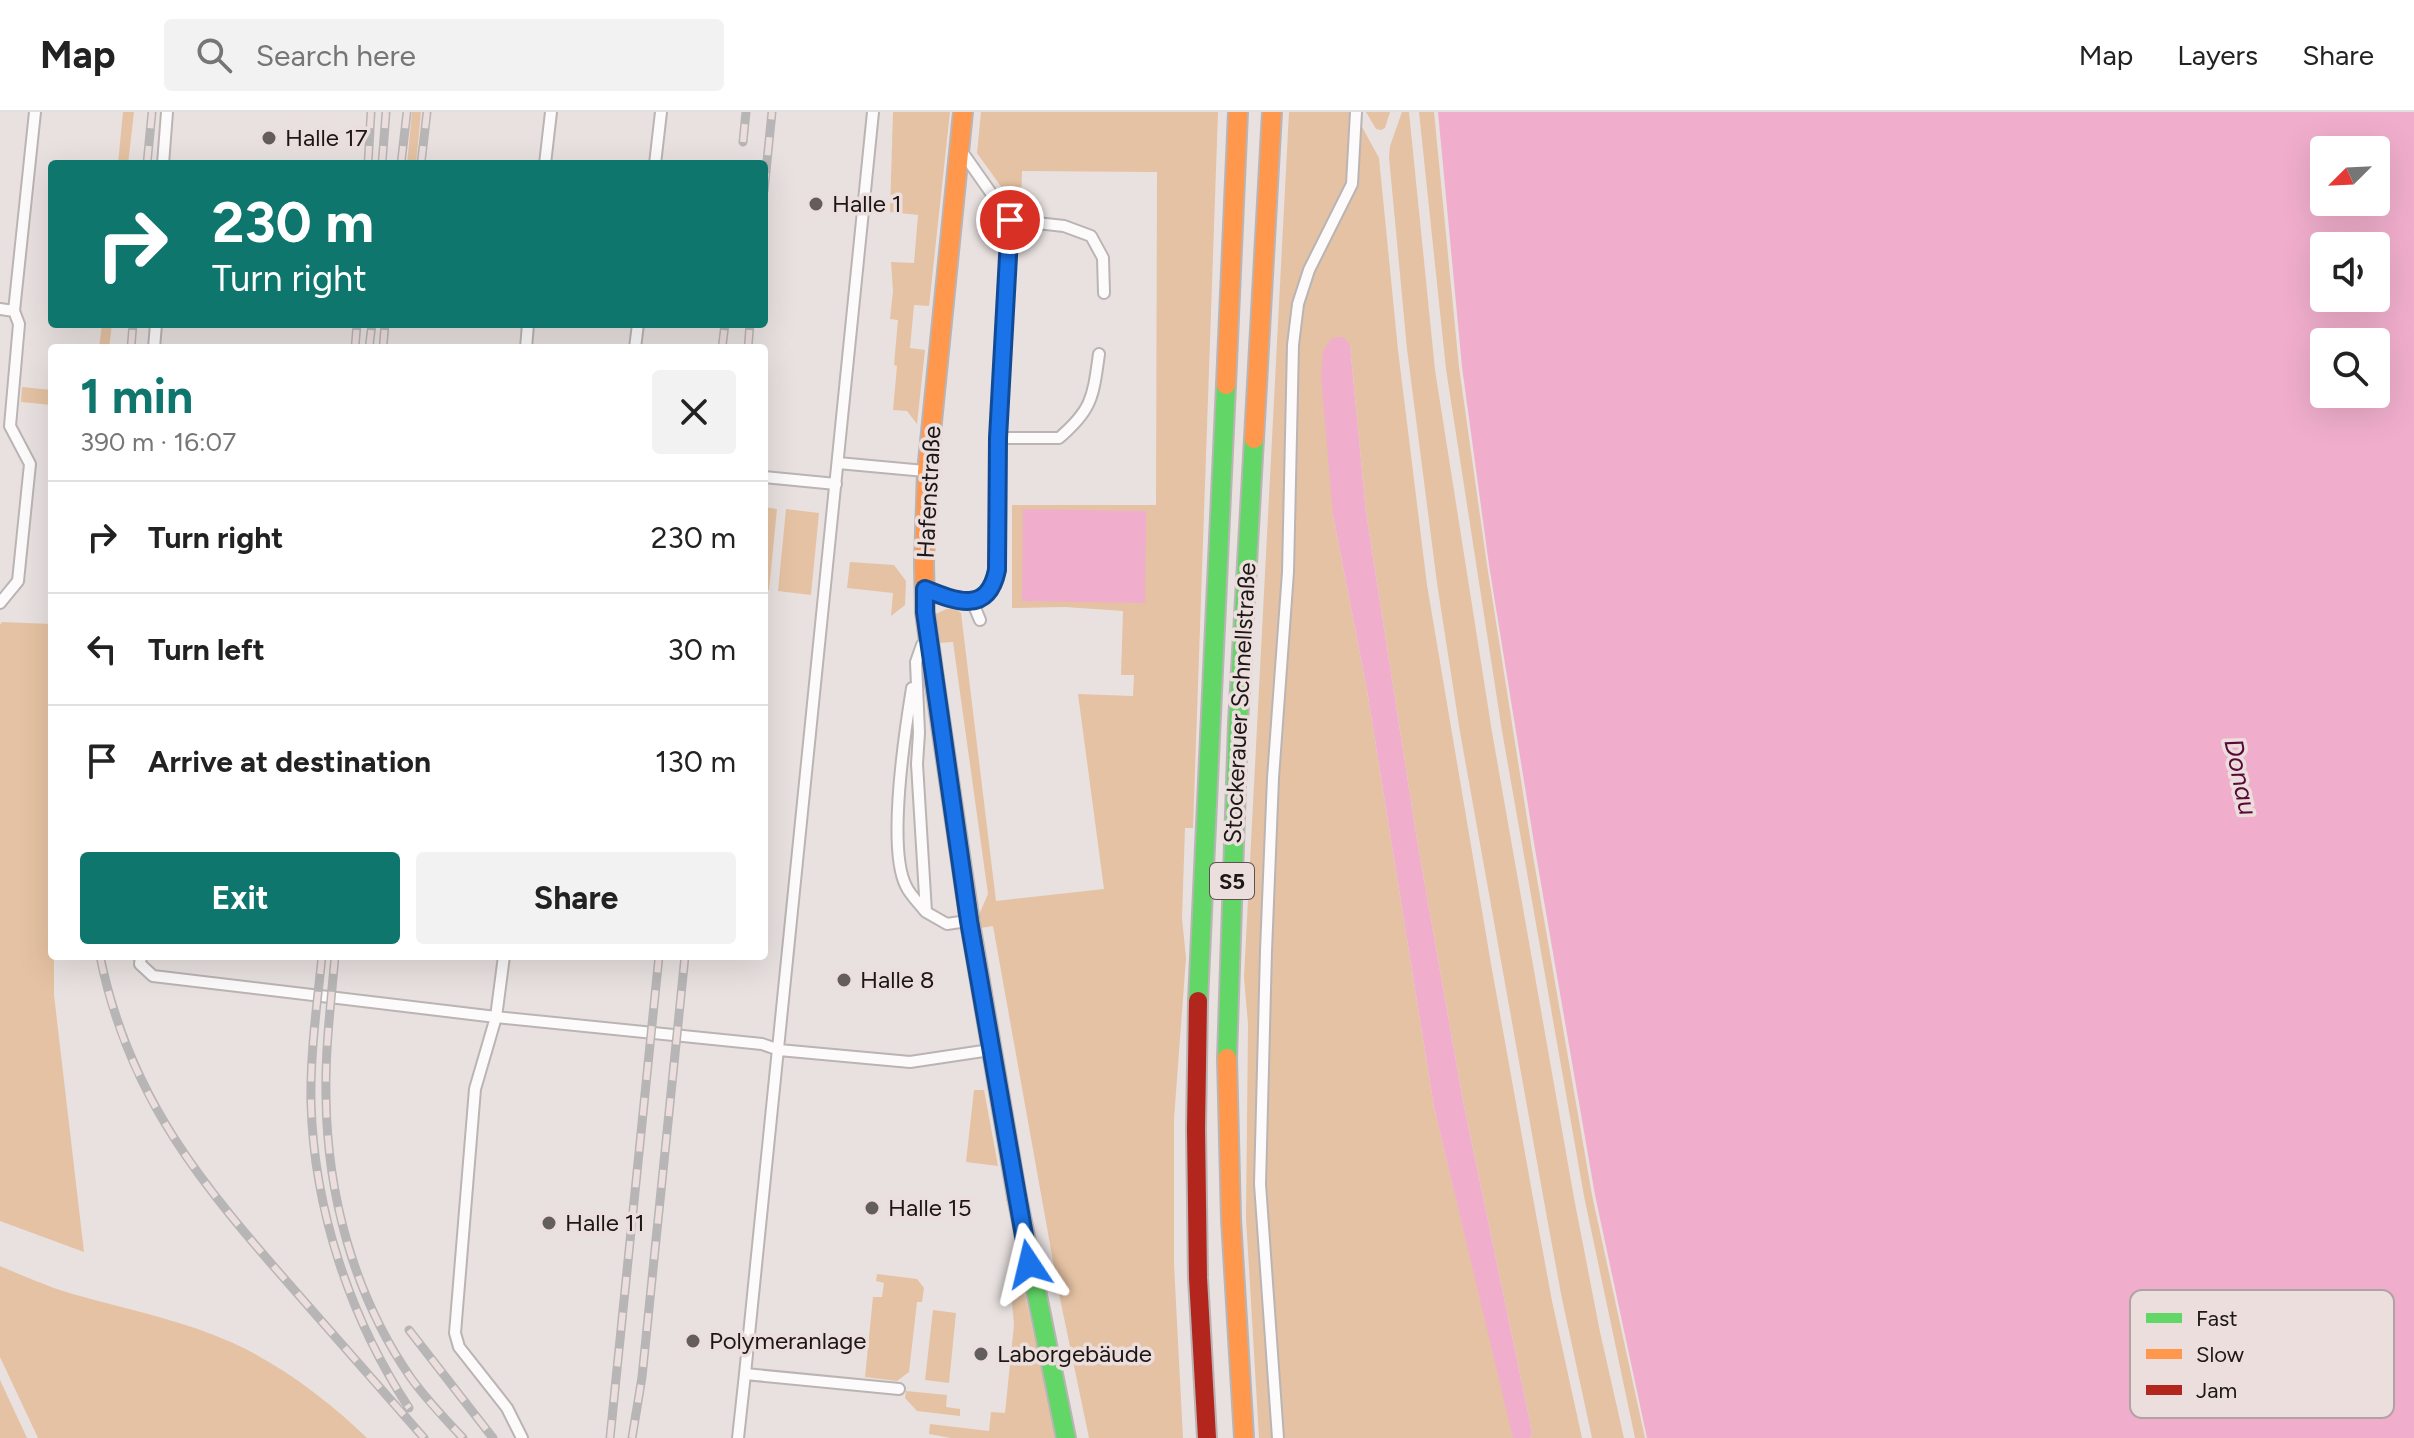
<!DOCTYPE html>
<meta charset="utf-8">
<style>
body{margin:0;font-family:Figtree,sans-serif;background:#f2f2f2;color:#222;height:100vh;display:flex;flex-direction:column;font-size:30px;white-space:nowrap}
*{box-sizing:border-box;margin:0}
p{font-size:26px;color:#767676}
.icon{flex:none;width:44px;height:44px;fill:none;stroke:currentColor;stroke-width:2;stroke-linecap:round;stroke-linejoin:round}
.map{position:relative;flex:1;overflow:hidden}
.sheet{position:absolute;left:48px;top:232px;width:720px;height:616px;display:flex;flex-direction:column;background:#fff;border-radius:8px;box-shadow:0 8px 32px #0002}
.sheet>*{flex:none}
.guide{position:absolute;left:48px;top:48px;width:720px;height:168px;border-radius:8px;box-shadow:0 8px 32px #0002;background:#0f766e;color:#fff;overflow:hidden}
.needle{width:52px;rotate:246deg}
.controls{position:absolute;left:2310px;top:24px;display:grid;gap:16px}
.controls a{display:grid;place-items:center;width:80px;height:80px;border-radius:8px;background:#fff;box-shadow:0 8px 32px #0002;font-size:40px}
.pin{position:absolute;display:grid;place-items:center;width:68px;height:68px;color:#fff;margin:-34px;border:4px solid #fff;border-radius:50%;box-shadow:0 2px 8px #0007}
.me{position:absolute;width:88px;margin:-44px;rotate:350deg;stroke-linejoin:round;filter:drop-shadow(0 0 6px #0008)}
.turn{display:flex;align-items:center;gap:28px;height:168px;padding:0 32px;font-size:36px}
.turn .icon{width:104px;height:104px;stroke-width:2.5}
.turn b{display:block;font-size:56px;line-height:68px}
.round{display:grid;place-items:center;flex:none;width:84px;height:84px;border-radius:8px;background:#f2f2f2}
.summary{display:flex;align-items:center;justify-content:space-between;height:136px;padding:0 32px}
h1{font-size:48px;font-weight:700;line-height:60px;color:#0f766e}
.action{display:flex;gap:16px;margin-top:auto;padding:16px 32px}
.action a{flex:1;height:92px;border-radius:8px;background:#0f766e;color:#fff;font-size:32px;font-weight:700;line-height:92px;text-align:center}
.action a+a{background:#f2f2f2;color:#222}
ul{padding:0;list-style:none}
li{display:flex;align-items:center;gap:24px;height:112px;padding:0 32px;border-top:2px solid #e0e0e0}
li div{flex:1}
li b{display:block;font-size:30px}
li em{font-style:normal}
header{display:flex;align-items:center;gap:48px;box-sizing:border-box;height:112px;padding:0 40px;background:#fff;border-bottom:2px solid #e0e0e0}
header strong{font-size:38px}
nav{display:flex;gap:44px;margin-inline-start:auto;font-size:28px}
.search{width:560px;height:72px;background:#f2f2f2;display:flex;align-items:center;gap:20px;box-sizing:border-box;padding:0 28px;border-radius:8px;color:#767676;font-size:30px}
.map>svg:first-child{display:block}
.green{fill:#e5c2a3}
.water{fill:#f0aecc;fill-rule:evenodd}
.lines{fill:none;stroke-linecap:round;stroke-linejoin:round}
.lane-casing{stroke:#bab4b4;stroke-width:14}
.fast-casing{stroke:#bab4b4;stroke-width:22}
.slow-casing{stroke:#bab4b4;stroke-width:22}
.jam-casing{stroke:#bab4b4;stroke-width:22}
.lane{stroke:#fcfafa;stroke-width:10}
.fast{stroke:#63d668;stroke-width:18}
.slow{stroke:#ff974d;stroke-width:18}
.jam{stroke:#b3261e;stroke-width:18}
.rail-casing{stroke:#b7b5b5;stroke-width:9}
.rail{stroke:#ecdedc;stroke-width:6;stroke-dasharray:18;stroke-linecap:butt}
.route-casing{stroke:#114b97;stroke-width:20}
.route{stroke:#1a73e8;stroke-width:14}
.poi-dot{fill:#635e5d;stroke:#ecdedc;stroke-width:3}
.labels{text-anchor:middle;stroke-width:7;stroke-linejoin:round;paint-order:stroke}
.shield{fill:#ecdedc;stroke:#5a5352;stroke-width:2}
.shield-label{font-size:22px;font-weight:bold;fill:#1c1817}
.poi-label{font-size:24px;fill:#1c1817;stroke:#ecdedc;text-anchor:start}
.street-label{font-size:24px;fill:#1c1817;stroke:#ecdedc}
.water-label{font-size:26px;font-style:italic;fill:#590839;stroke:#ecdedc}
.key{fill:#ecdedc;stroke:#aea3a1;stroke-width:2}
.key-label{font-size:22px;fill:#1c1817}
</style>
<header>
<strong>Map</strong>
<div class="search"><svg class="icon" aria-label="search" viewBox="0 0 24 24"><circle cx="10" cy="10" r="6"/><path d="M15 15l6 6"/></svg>Search here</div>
<nav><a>Map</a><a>Layers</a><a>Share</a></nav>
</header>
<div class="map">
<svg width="2414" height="1326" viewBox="0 0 2414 1326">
<rect width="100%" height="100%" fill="#e8e1e0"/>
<path class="green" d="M123,0H134L128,52H118Z
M412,0H421L416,52H407Z
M893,0H950L929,194L914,193L910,236L925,238L917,312L907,299L893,298L897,254L894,253L898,208L890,207L893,179L891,150L914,151L918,103L890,100Z
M981,0H1218L1193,716H1185L1182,806L1186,846L1174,1007V1152L1183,1326H1089L1058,1177L993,814L981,816L978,805L988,782L953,530L938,531L935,503C944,497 952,493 961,501L996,789L1104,777L1078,582L1133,584L1134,563H1121L1123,499L1065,495L1012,496V393H1156L1157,60L1022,59L1021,90L1015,94L977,41Z
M1289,0H1354L1379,46L1398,238L1427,473L1491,852L1537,1108L1552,1189L1582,1326H1530L1532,1320L1463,989L1417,728L1366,400L1350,233L1333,403L1367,578L1434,995L1514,1326H1259L1246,1106L1248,912L1244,865Z
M1366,0H1390L1385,16L1381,18L1376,17Z
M1402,0H1409L1435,258L1492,620L1574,1086L1600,1220L1624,1326H1592L1562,1187L1547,1106L1460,620L1437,471L1407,237L1389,45L1390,34Z
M1419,0H1434L1459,255L1487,453L1532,738L1592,1083L1645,1326H1635L1584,1084L1502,619L1446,257Z
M102,212H112L109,236H99Z
M22,275L52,278V293L21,290Z
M764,395L777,397L769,478L764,477Z
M786,397L819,401L811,483L778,479Z
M850,450L894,453L906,469L905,493L891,504L893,481L847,476Z
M2,510L51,512L52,510V844H54V883L84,1140L0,1109V513Z
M974,978H984L998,1054L966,1050Z
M0,1154C26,1165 53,1177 80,1184C131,1198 184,1209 233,1231C281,1253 329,1289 367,1326H38L0,1245Z
M1013,1159H1020L1056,1326H951L929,1322L930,1312L989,1319L991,1300L1005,1301L1014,1213L1011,1179Z
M877,1162L917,1167L924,1176L922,1190H917L909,1260L897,1269L865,1265L873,1185H882L884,1171L876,1169Z
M933,1198L956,1201L949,1271L925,1268Z
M0,1268L27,1326H0Z
M906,1279L947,1283L946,1295L960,1297V1304L917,1299L905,1286Z"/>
<path class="water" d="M1438,0H2414V1326H1647L1595,1083L1535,737L1489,453L1462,255ZM2324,38H2376V90H2324ZM2376,134V186H2324V134ZM2324,230H2376V282H2324Z
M1343,225L1350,233L1366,400L1417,728L1463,989L1532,1320L1530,1326H1513L1434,995L1367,578L1333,403L1321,264L1323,239L1332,226Z
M1023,397L1146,399L1145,491L1022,489Z"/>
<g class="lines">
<defs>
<path id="lane" d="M873,0L745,1262L899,1277
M163,52L167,0
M545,52L551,0
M655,52L661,0
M1010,108L1064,114L1091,124L1103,146L1104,181
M0,197L14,199L35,0
M154,236L156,212
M526,236L528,212
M635,236L638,212
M998,326H1059C1093,297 1093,284 1099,242
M838,351L925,359
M764,365L836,372
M927,477C959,490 988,502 997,458L998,326L1010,108L965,44
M972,489L980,508
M0,491L18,469L30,352L10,314L19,212L14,199
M922,533L916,550L919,621L917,652L926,800L947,812L967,809
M912,576C905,619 887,737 906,774C910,783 919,791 925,799
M141,844L140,852L153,864L496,905L762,932L779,938L910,950L990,938
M504,844L496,905L475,977L455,1221L459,1235L507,1296L522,1326
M738,1326L745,1262
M1278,1326L1260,1072L1266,839L1273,666L1288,460L1293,233L1298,192L1309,158L1352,72L1356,0"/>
<path id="fast" d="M1198,889L1226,273
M1227,946L1238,611L1254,327
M1017,1085L1066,1326"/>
<path id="slow" d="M1226,273L1238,0
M1254,327L1272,0
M934,566L925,500L924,451L927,360L963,0
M1227,946L1231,1107L1244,1326"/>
<path id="jam" d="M934,566L970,811L1017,1085
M1198,889L1196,1017L1198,1166L1207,1326"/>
</defs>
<use href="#lane" class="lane-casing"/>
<use href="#fast" class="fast-casing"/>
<use href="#slow" class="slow-casing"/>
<use href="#jam" class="jam-casing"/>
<use href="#lane" class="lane"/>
<use href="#fast" class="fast"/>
<use href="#slow" class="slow"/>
<use href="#jam" class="jam"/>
<defs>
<path id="rail" d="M743,30L746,0
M147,52L152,0
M368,52L371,0
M382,52L386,0
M401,52L407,0
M421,52L427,0
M764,79L772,0
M131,236L133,212
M355,236L357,212
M369,236L372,212
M383,236L385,212
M722,236L725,212
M748,236L750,212
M100,844C129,987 203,1074 296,1180C339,1229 381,1277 424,1326
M322,844C317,893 310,942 311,991C314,1098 350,1206 409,1296
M335,844C331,890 325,937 326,984C327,1083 354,1184 411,1266C426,1287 445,1307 463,1326
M409,1218L493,1326
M610,1326L659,844
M632,1326L642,1265L685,844"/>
</defs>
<use href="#rail" class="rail-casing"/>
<use href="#rail" class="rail"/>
</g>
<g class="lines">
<defs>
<path id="route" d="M1010,108L998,326L997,458C988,502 957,490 925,477V500L969,809L1029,1152"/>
</defs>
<use href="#route" class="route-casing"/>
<use href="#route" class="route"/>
</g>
<g class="poi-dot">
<circle cx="269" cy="26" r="8"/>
<circle cx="816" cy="92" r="8"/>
<circle cx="844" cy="868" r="8"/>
<circle cx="872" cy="1096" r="8"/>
<circle cx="549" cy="1111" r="8"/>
<circle cx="693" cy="1229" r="8"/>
<circle cx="981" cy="1242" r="8"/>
</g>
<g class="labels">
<rect class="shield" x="1210" y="751" width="44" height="36" rx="6"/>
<g class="shield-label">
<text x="1232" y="777">S5</text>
</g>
<g class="poi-label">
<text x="285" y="34">Halle 17</text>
<text x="832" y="100">Halle 1</text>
<text x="860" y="876">Halle 8</text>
<text x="888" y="1104">Halle 15</text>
<text x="565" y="1119">Halle 11</text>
<text x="709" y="1237">Polymeranlage</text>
<text x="997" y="1250">Laborgebäude</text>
</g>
<g class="street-label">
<text transform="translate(929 380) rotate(-87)" y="8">Hafenstraße</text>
<text transform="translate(1240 591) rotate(-87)" y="8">Stockerauer Schnellstraße</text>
</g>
<g class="water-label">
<text transform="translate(2241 665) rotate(78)" y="9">Donau</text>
</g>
</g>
<rect x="2130" y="1178" width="264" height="128" rx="12" class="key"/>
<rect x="2146" y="1201" width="36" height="10" fill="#63d668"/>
<rect x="2146" y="1237" width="36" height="10" fill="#ff974d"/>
<rect x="2146" y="1273" width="36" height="10" fill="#b3261e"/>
<g class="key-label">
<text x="2196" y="1214">Fast</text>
<text x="2196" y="1250">Slow</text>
<text x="2196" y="1286">Jam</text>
</g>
</svg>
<div class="controls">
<a><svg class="needle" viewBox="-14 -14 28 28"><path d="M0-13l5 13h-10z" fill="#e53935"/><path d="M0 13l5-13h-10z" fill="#767676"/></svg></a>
<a><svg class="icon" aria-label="sound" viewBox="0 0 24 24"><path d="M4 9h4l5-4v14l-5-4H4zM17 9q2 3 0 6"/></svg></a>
<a><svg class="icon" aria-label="search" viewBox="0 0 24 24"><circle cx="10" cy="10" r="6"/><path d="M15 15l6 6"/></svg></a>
</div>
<div class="pin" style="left:1010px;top:108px;background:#d93025"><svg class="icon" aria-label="arrive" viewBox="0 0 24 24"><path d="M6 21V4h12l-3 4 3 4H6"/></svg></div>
<svg class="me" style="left:1029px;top:1152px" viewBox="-20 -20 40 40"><path d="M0-17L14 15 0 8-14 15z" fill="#1a73e8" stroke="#fff" stroke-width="4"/></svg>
<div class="guide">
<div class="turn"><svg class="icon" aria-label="right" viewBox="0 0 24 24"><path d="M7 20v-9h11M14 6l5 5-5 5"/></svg><div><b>230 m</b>Turn right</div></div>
</div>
<section class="sheet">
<div class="summary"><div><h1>1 min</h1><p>390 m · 16:07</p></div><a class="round"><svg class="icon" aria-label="close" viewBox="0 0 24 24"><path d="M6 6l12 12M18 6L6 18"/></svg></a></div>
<ul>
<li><svg class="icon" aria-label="right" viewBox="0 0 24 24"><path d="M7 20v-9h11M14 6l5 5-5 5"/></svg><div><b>Turn right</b></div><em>230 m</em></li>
<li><svg class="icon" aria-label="left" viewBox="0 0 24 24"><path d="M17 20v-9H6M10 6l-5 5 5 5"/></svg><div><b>Turn left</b></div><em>30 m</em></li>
<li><svg class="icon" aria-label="arrive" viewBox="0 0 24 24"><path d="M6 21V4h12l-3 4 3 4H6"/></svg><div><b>Arrive at destination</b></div><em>130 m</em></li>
</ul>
<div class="action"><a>Exit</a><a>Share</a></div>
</section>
</div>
